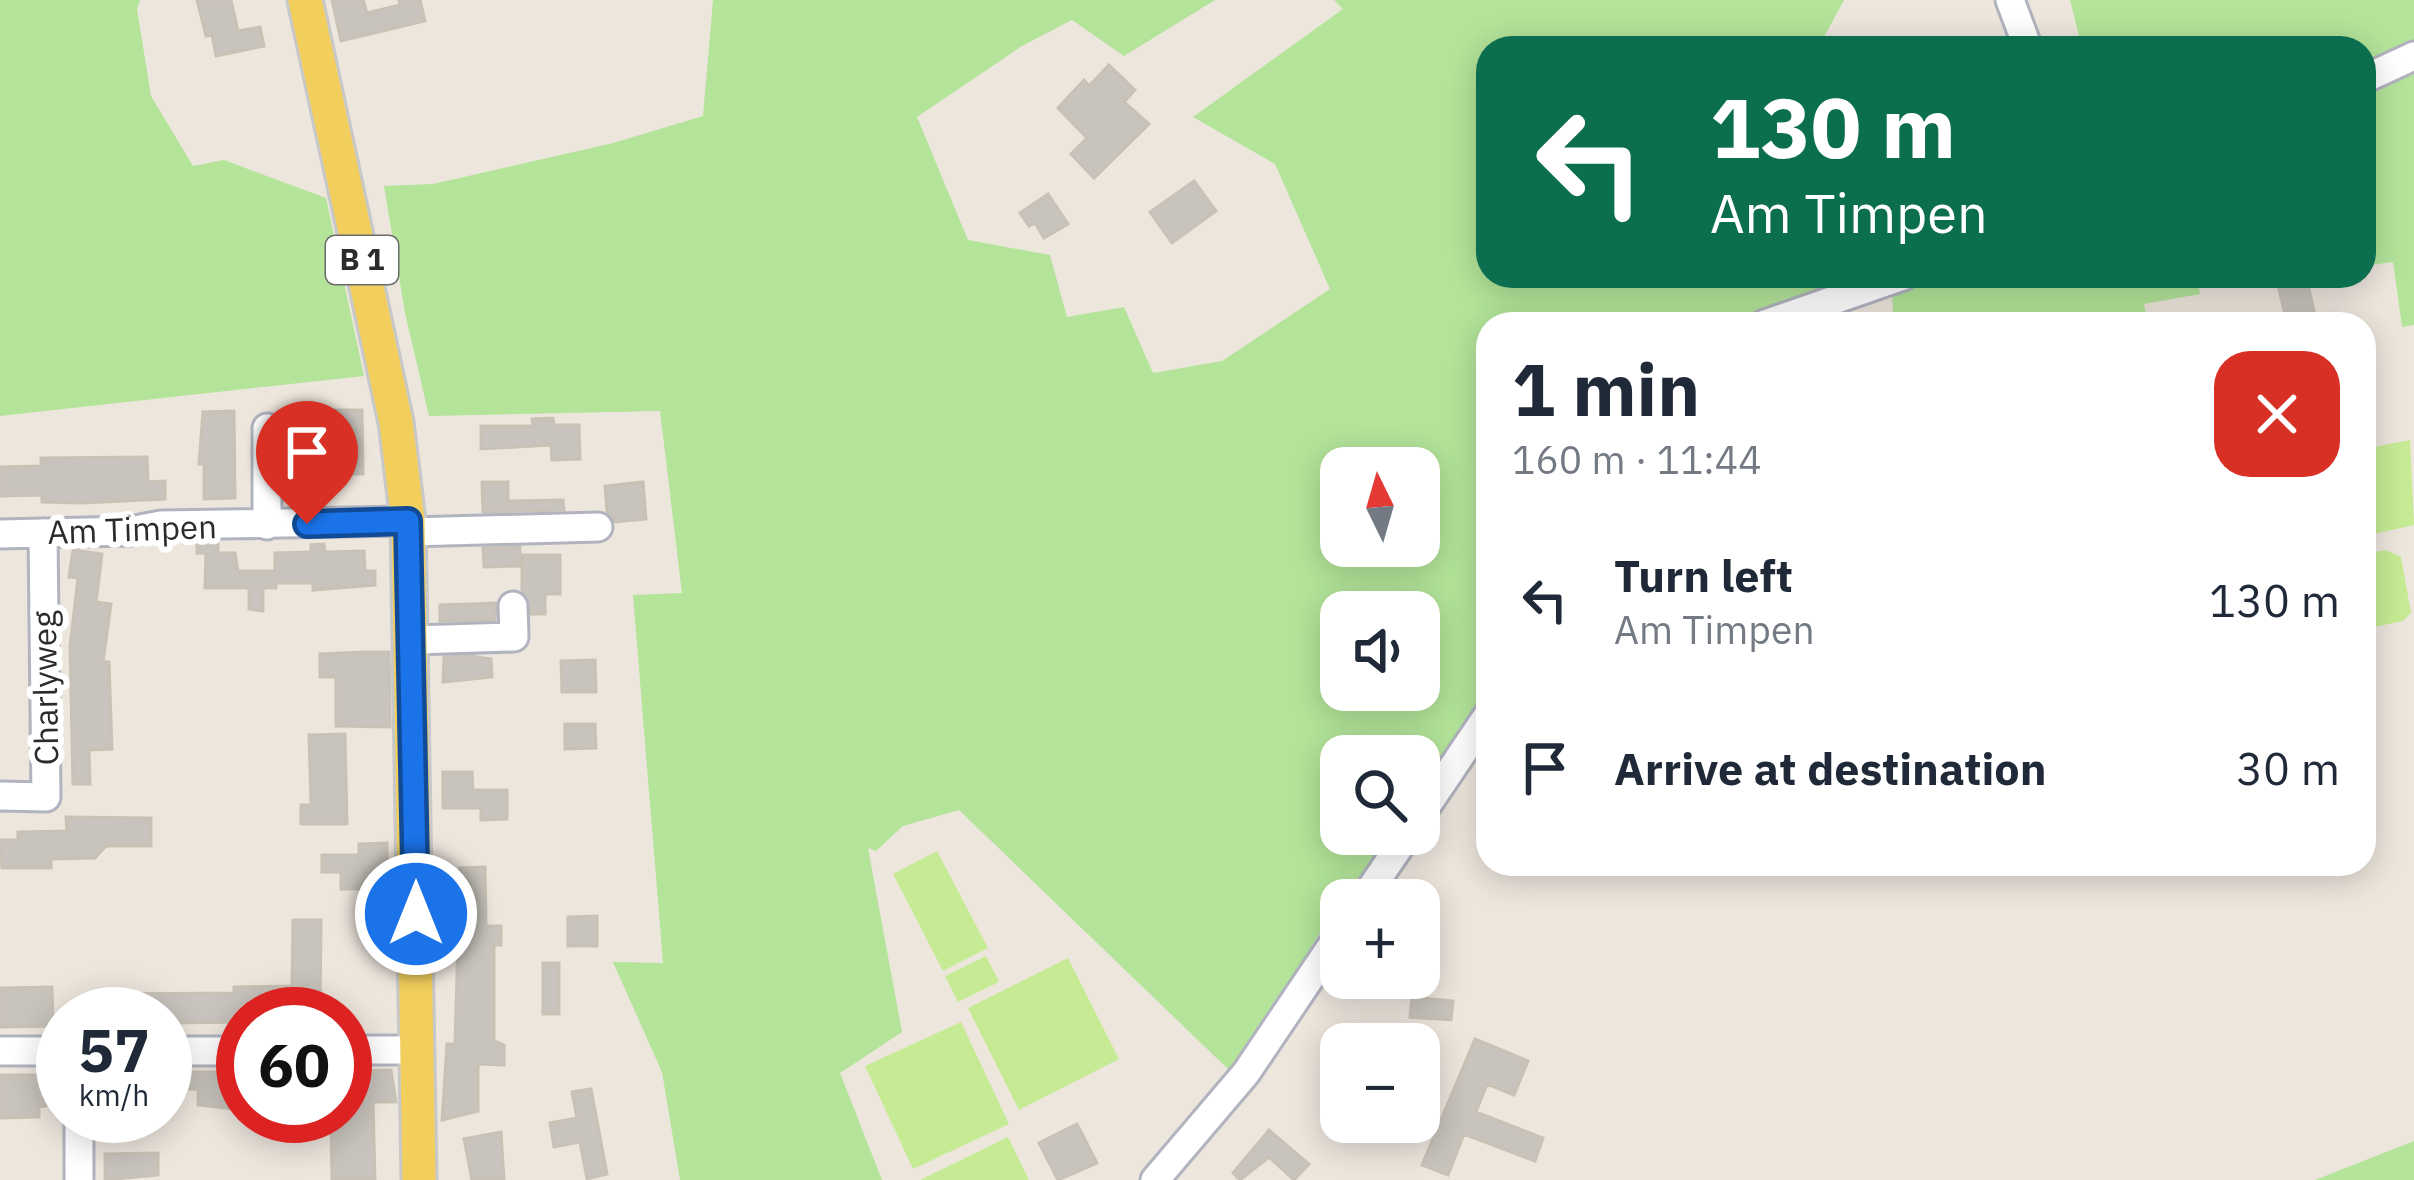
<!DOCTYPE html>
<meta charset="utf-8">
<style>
body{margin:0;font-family:"IBM Plex Sans",sans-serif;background:#f2f2f3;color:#1f2937;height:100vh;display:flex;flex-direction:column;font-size:45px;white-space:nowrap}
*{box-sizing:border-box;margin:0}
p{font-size:39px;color:#747a83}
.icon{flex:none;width:66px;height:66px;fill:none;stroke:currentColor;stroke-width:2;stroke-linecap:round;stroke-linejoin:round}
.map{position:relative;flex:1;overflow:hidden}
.side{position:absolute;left:1476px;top:312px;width:900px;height:564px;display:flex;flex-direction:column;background:#fff;border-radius:36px;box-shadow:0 6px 30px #0003}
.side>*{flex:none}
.guide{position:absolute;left:1476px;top:36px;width:900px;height:252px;border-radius:36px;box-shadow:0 6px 30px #0003;background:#0b6e4f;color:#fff;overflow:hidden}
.needle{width:78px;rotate:355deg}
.buttons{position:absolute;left:1320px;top:447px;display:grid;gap:24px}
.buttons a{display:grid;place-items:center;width:120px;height:120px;border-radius:24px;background:#fff;box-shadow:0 6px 30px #0003;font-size:60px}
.speed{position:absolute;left:36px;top:987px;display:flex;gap:24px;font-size:60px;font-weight:700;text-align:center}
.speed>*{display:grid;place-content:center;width:156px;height:156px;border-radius:50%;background:#fff;box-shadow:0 6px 30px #0003;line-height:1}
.speed small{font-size:30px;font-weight:400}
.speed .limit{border:18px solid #d22;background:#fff;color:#111}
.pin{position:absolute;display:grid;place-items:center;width:102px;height:102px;color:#fff;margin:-123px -51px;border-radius:50% 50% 50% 0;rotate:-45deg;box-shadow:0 0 12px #0007}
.pin .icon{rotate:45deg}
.me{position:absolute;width:132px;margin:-66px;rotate:0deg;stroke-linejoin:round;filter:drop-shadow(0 0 9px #0008)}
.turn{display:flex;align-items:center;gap:42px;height:252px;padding:0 36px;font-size:54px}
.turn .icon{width:156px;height:156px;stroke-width:2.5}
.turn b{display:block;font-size:84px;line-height:102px}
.round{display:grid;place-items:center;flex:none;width:126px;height:126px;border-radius:36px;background:#f2f2f3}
.head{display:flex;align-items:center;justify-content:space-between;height:204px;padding:0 36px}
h1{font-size:72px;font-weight:800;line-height:90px}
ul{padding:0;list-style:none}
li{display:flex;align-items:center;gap:36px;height:168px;padding:0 36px}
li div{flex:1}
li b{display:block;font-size:45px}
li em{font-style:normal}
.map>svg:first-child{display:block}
.green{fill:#b3e499;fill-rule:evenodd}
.pitch{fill:#c7eb94}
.building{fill:#c8c3bc;stroke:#c8c2b6;stroke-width:3}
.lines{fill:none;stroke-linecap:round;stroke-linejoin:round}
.minor-casing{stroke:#b1b3bf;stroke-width:33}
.major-casing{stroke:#c8c8c8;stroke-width:39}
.minor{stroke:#fff;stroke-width:27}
.major{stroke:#f2cf5d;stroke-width:33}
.route-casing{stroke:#114b97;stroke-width:30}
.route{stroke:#1a73e8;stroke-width:21}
.labels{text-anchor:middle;stroke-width:12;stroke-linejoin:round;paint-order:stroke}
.shield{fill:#fff;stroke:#6b6b6b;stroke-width:3}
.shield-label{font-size:30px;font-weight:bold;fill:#2b2b2b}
.street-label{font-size:33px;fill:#2b2b2b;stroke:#fff}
</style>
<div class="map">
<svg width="2414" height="1180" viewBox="0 0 2414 1180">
<rect width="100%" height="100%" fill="#ede6dd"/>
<path class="green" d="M0,0H140L137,9L151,96L193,166L224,160L326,198L364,376L0,416Z
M713,0H1215L1124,56L1072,20L1022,46L917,117L968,240L1050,255L1067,317L1124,307L1153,373L1222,361L1330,289L1275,164L1193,117L1343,9L1334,0H1844L1818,48H1488V276H2196L2200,294L2144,304L2148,324H1893L1892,287L1787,324H1488V704L1419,797V756H1341V834H1392L1341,900L1231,1072L959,810L903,826L876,851L868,848L902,1032L840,1073L882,1180H680L662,1072L613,962L663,963L633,595L682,593L660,411L429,416L405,313L384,186L433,184L613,143L703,116ZM1341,468H1419V546H1341ZM1341,612H1419V690H1341Z
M2070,0H2414V325L2402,327L2393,262L2364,266V48H2082Z
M2414,1141V1180H2315Z"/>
<path class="pitch" d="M2410,440L2414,525L2374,534L2364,449Z
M2386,550L2401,557L2411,613L2403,621L2364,629V554Z
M937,851L988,948L943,971L893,874Z
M986,956L999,982L958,1002L945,976Z
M1068,958L1119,1059L1019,1110L968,1008Z
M961,1022L1009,1124L913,1169L865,1066Z
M1008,1137L1029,1180H920Z"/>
<path class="building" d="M197,0H231L238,31L260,27L264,46L216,56L212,35L206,36Z
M332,0H363L367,13L400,5L399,0H420L425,21L341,41Z
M1109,65L1135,90L1124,102L1149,124L1094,178L1071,154L1087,138L1058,108L1084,80L1089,86Z
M1194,181L1216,211L1172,243L1150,212Z
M1048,194L1068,224L1044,238L1035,223L1029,226L1020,213Z
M2276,276H2306L2317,324H2287Z
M321,410H362L363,474H322Z
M234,411L235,498L204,499V464H199L203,412Z
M553,418L554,425H579L580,459L552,460L551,445L481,449V426H533L532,419Z
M147,457L148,482L165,481V499L82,503L42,502V495L0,496V467L41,466V458Z
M482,482H508V501L563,500L564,510L483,512Z
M643,482L646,519L615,522L607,512L605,486Z
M197,542H218V553H235L238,571H275V553L311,552V545L324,544L325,552L364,551L365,571H375V585L313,590V583H276V588H263V611L249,609V588H205L206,553H197Z
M520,547V566L484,567L483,548Z
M73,550L102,554L96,602L111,604L103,662H109L112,749L89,750L90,784H73L70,646L78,578L69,577Z
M522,555H560V594H545V614H531L522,591Z
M496,603L495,620L440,621V605Z
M365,652H389L390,727L336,726V677H320V654Z
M471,656L491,659L492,677L443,682L444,657Z
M595,660L596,692H562L561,661Z
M565,724H595L596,748L565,749Z
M345,734L347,824H301V805H311L309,735Z
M443,772H472L473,790H507V819L481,820V808H443Z
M66,817L151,818V846H106L95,858L51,859V868H2L0,840H18V832L67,831Z
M387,843V889H341V872H322V855H359V844Z
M485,867L486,926H501V945H494V1041L504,1045V1065L478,1064V1111L442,1120L447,1044H455L460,868Z
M597,916V946H568V917Z
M293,920H321L320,1014H243V1022L172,1023V1014H79V1000H109V994L234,993V987L292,986Z
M543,963H559V1014H543Z
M52,987L53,1026L0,1027V988Z
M1412,997L1453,1001L1451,1020L1410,1017Z
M1475,1039L1528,1061L1514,1095L1487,1084L1476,1112L1543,1138L1535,1161L1464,1134L1448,1175L1422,1165Z
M391,1070L396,1102H373L375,1180H332L331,1121H349V1099H363L366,1071Z
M165,1072H241L243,1110L198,1105V1089H165Z
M0,1075H45L46,1106L39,1107V1117L0,1118Z
M591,1089L607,1174L587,1179L580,1142L554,1147L550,1123L577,1118L572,1092Z
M1077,1124L1097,1163L1058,1180L1039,1143Z
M1269,1130L1309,1164L1294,1180L1269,1157L1240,1180L1233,1173Z
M501,1132L504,1180H472L464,1139Z
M158,1153V1175L105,1180V1154Z"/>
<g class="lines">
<defs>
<path id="minor" d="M2010,0L2028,48
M2364,79L2414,56
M1765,324L1903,276
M267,428V525
M409,532L598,527
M0,534L130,531L161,525L408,521
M413,640L514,637L513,606
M0,796L46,797L43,533
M1419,817L1488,715
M1363,900L1408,834
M345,1050H417
M0,1051H63
M165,1051H243
M79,1116V1180
M1155,1180L1246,1073L1341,932"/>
<path id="major" d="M305,0L396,422L408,521L419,1180"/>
</defs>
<use href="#minor" class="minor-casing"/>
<use href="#major" class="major-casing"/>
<use href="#minor" class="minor"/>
<use href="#major" class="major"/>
</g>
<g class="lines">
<defs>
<path id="route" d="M307,524L408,521L416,914"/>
</defs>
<use href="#route" class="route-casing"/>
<use href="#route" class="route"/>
</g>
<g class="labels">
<rect class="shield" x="326" y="236" width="72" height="48" rx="9"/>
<g class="shield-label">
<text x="362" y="270">B 1</text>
</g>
<g class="street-label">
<text transform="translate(132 529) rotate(-2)" y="12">Am Timpen</text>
<text transform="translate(45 688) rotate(-91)" y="12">Charlyweg</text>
</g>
</g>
</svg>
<div class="buttons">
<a><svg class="needle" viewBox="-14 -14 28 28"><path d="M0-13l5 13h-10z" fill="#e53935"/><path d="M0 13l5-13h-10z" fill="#747a83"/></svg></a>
<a><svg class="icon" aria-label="sound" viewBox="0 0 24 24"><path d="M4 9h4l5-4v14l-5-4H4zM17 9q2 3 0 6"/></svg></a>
<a><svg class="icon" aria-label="search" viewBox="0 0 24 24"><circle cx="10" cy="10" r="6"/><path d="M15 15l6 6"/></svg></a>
<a>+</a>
<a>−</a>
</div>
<div class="speed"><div>57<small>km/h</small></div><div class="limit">60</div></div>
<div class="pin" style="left:307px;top:524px;background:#d93025"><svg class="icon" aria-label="arrive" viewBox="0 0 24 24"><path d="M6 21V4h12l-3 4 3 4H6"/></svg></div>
<svg class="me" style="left:416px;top:914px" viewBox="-20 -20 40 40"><circle r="17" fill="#1a73e8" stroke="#fff" stroke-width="3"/><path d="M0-11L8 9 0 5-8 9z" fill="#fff"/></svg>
<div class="guide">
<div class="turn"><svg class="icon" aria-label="left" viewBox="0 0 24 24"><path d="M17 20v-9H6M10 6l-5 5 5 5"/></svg><div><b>130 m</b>Am Timpen</div></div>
</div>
<section class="side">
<div class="head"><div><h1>1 min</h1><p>160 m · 11:44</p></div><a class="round" style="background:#d93025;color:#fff"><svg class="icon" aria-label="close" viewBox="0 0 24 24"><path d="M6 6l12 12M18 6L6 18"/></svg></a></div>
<ul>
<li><svg class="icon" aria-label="left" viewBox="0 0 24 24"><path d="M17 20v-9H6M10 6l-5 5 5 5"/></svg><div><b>Turn left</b><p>Am Timpen</p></div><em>130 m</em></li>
<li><svg class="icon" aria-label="arrive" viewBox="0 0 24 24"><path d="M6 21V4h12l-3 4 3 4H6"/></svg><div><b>Arrive at destination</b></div><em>30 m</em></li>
</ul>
</section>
</div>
